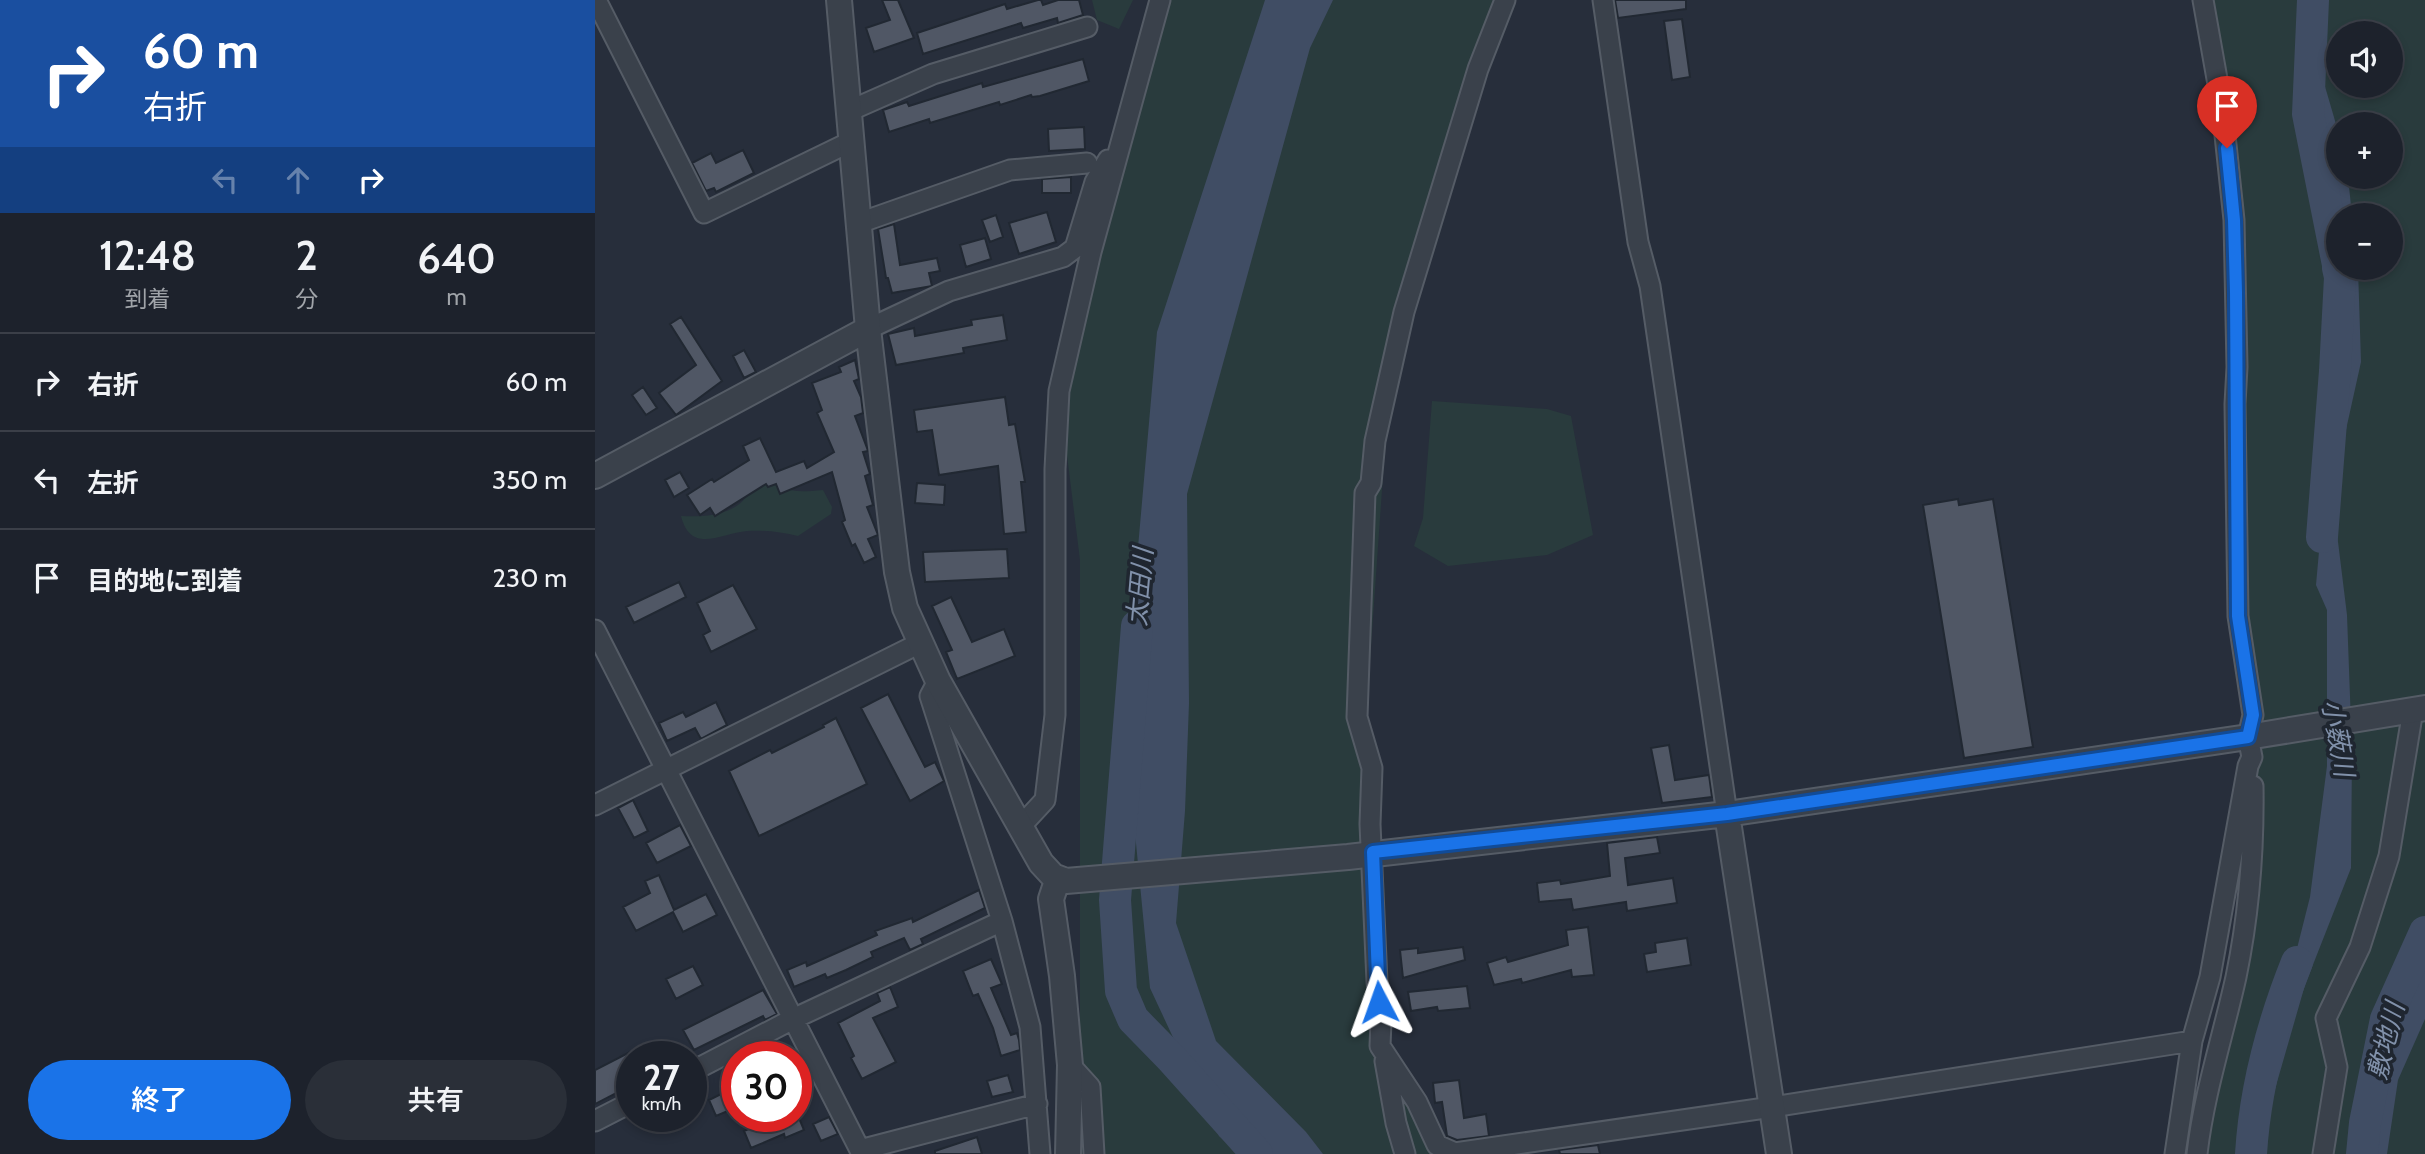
<!DOCTYPE html>
<html lang="ja">
<meta charset="utf-8">
<style>
body{margin:0;font-family:Cabin,"Noto Sans JP",sans-serif;background:#2a2f38;color:#f1f3f6;height:100vh;display:flex;flex-direction:column;font-size:26px;white-space:nowrap}
*{box-sizing:border-box;margin:0}
p{font-size:23px;color:#a0a4a9}
.icon{flex:none;width:38px;height:38px;fill:none;stroke:currentColor;stroke-width:2;stroke-linecap:round;stroke-linejoin:round}
.map{position:relative;flex:1;overflow:hidden}
.side{display:flex;flex-direction:column;background:#1d222c;width:595px}
.side>*{flex:none}
.guide{background:#1a4fa0;color:#fff;overflow:hidden}
.buttons{position:absolute;left:1731px;top:21px;display:grid;gap:14px}
.buttons a{display:grid;place-items:center;width:77px;height:77px;border-radius:50%;background:#1d222c;box-shadow:0 4px 10px #0003,0 0 0 2px #3b3f48;font-size:35px}
.speed{position:absolute;left:21px;top:1041px;display:flex;gap:14px;font-size:35px;font-weight:700;text-align:center}
.speed>*{display:grid;place-content:center;width:91px;height:91px;border-radius:50%;background:#1d222c;box-shadow:0 4px 10px #0003,0 0 0 2px #3b3f48;line-height:1}
.speed small{font-size:18px;font-weight:400}
.speed .limit{border:10px solid #d22;background:#fff;color:#111}
.pin{position:absolute;display:grid;place-items:center;width:60px;height:60px;color:#fff;margin:-72px -30px;border-radius:50% 50% 50% 0;rotate:-45deg;box-shadow:0 0 7px #0007}
.pin .icon{rotate:45deg}
.me{position:absolute;width:77px;margin:-38px;rotate:356deg;stroke-linejoin:round;filter:drop-shadow(0 0 5px #0008)}
.turn{display:flex;align-items:center;gap:24px;height:147px;padding:0 28px;font-size:32px}
.turn .icon{width:91px;height:91px;stroke-width:2.5}
.turn b{display:block;font-size:49px;line-height:60px}
.lanes{display:flex;align-items:center;height:66px;padding:0 28px;background:#0003;justify-content:center;gap:35px;direction:ltr}
.lanes .off{opacity:.35}
.eta{display:flex;justify-content:space-evenly;align-items:center;height:119px;text-align:center}
.eta b{font-size:42px;font-weight:600;line-height:49px}
.button{display:flex;gap:14px;margin-top:auto;padding:14px 28px}
.button a{flex:1;height:80px;border-radius:42px;background:#1a73e8;color:#fff;font-size:28px;font-weight:600;line-height:80px;text-align:center}
.button a+a{background:#2a2f38;color:#f1f3f6}
ul{padding:0;list-style:none}
li{display:flex;align-items:center;gap:21px;height:98px;padding:0 28px;border-top:2px solid #3b3f48}
li div{flex:1}
li b{display:block;font-size:26px}
li em{font-style:normal}
main{display:flex;flex:1;min-height:0}
.map>svg:first-child{display:block}
.green{fill:#293b3d;fill-rule:evenodd}
.water{fill:#404d64}
.lines{fill:none;stroke-linecap:round;stroke-linejoin:round}
.river{stroke:#404d64;stroke-width:32}
.building{fill:#505765;stroke:#212832;stroke-width:2}
.minor-casing{stroke:#555c66;stroke-width:23}
.tertiary-casing{stroke:#555c66;stroke-width:28}
.minor{stroke:#3a414b;stroke-width:19}
.tertiary{stroke:#3a414b;stroke-width:24}
.route-casing{stroke:#114b97;stroke-width:18}
.route{stroke:#1a73e8;stroke-width:12}
.labels{text-anchor:middle;stroke-width:7;stroke-linejoin:round;paint-order:stroke}
.water-label{font-size:26px;font-style:italic;fill:#8191aa;stroke:#1f2630}
</style>
<main>
<section class="side">
<div class="guide">
<div class="turn"><svg class="icon" aria-label="right" viewBox="0 0 24 24"><path d="M7 20v-9h11M14 6l5 5-5 5"/></svg><div><b>60 m</b>右折</div></div>
<div class="lanes"><svg class="icon off" aria-label="left" viewBox="0 0 24 24"><path d="M17 20v-9H6M10 6l-5 5 5 5"/></svg><svg class="icon off" aria-label="ahead" viewBox="0 0 24 24"><path d="M12 20V5M6 11l6-6 6 6"/></svg><svg class="icon" aria-label="right" viewBox="0 0 24 24"><path d="M7 20v-9h11M14 6l5 5-5 5"/></svg></div>
</div>
<div class="eta">
<div><b>12:48</b><p>到着</p></div>
<div><b>2</b><p>分</p></div>
<div><b>640</b><p>m</p></div>
</div>
<ul>
<li><svg class="icon" aria-label="right" viewBox="0 0 24 24"><path d="M7 20v-9h11M14 6l5 5-5 5"/></svg><div><b>右折</b></div><em>60 m</em></li>
<li><svg class="icon" aria-label="left" viewBox="0 0 24 24"><path d="M17 20v-9H6M10 6l-5 5 5 5"/></svg><div><b>左折</b></div><em>350 m</em></li>
<li><svg class="icon" aria-label="arrive" viewBox="0 0 24 24"><path d="M6 21V4h12l-3 4 3 4H6"/></svg><div><b>目的地に到着</b></div><em>230 m</em></li>
</ul>
<div class="button"><a>終了</a><a>共有</a></div>
</section>
<div class="map">
<svg width="1830" height="1154" viewBox="0 0 1830 1154">
<rect width="100%" height="100%" fill="#272e3b"/>
<path class="green" d="M497,0H538L524,29L502,20Z
M566,0H911L795,376L768,760L786,1021L847,1154H485V560L464,391Z
M1613,0H1830V1154H1605L1648,931L1653,737L1639,242ZM1743,33H1796V86H1743ZM1743,124H1796V177H1743ZM1743,215H1796V268H1743Z
M837,401L952,409L976,416L998,535L952,555L853,566L819,546L828,518Z
M162,470C185,492 196,493 228,490L237,507L236,514L203,536C186,532 169,530 152,531C126,533 96,555 86,516C110,517 140,516 154,493C158,487 159,477 162,470Z"/>
<path class="water" d="M670,0H738L715,48L592,494L594,703L590,811L581,923L621,1041L711,1132L728,1154H644L624,1136L555,988L538,812L539,593L562,332Z
M1705,0H1732L1722,59L1743,131V177H1753L1757,215H1743V268H1763L1766,362L1737,493L1752,615L1757,751L1756,868L1710,985L1678,1096L1670,1154H1654L1688,1004L1715,897L1732,766V610L1721,585L1742,351L1739,226L1701,65Z
M1830,937V1019L1803,1080L1792,1154H1767L1769,1094L1799,1003Z"/>
<g class="lines">
<path class="river" d="M1718,0L1713,114L1743,265
M1727,537L1740,371L1745,277L1743,268
M542,626L520,900L526,991L538,1019L576,1058L662,1154
M1656,1154C1660,1089 1678,1022 1702,962
M1767,1154L1770,1123L1791,1019L1830,932"/>
</g>
<path class="building" d="M287,0H303L319,38L279,52L271,28L295,20Z
M443,0H446L448,5L463,0H484L488,15L463,23L462,18L428,28L426,23L328,54L322,33L410,4L412,9Z
M1020,0H1091V9L1023,18Z
M1087,19L1095,77L1077,80L1069,21Z
M488,59L494,81L445,96L437,97L436,95L405,105L404,102L335,123L334,119L294,132L288,110L312,102L314,106L387,83L388,87Z
M489,127L490,149L454,151L453,129Z
M148,150L159,173L121,192L119,188L111,191L97,163L116,153L121,163Z
M476,177V193H447V179Z
M452,212L461,242L424,254L414,223Z
M401,215L408,237L395,242L387,220Z
M299,224L305,265L342,258L345,271L334,273L337,286L297,293L293,278H291L283,229Z
M390,238L396,259L371,267L365,245Z
M408,315L412,340L368,348L369,353L301,365L293,334L319,328L320,336L377,325L376,320Z
M86,317L127,381L81,415L64,393L101,365L75,324Z
M149,350L161,372L149,378L138,356Z
M260,360L264,379L259,381L266,397L268,413L260,416L272,448L273,451L268,452L275,474L270,476L278,505L272,507L283,535L273,539L281,557L269,563L260,544L257,546L247,522L250,520L237,472L185,494L181,484L173,487L171,484L120,516L115,508L105,515L92,495L117,479L119,482L154,460L148,446L165,438L181,472L209,461L212,468L239,452L222,413L227,410L217,383L246,372L244,367Z
M48,387L62,408L51,415L37,395Z
M410,397L414,425L420,424L430,482H426L431,532L409,534L403,466L344,475L337,430L322,432L319,410Z
M85,472L94,488L79,497L70,480Z
M322,483L350,485L349,505L320,503Z
M1363,499L1364,505L1398,499L1438,747L1369,758L1328,505Z
M412,549L414,578L330,582L328,552Z
M84,582L91,597L39,623L31,607Z
M138,585L162,629L116,652L108,635L115,631L102,603Z
M356,597L377,642L409,629L420,656L362,679L351,652L357,650L337,606Z
M293,694L330,767L340,762L349,781L315,801L266,708Z
M121,702L132,725L106,739L100,728L72,741L64,723L88,712L91,717Z
M241,718L272,784L164,836L134,771L175,750L177,753L229,727L228,725Z
M1074,745L1080,780L1114,775L1117,797L1067,803L1056,748Z
M38,800L53,831L39,838L23,808Z
M85,825L96,846L62,863L51,843Z
M1062,837L1065,853L1030,858L1033,885L1078,878L1082,903L1032,911L1031,902L978,910L976,899L944,902L942,883L965,880L966,884L1015,876L1012,843Z
M64,875L79,910L111,894L122,915L88,932L78,912L41,931L28,907L55,893L50,881Z
M384,890L390,908L326,939L328,944L315,950L309,938L276,952L278,957L251,970L232,978L230,974L199,987L192,970L211,962L212,966L282,935L280,931L317,918L318,922Z
M993,927L999,975L977,977L976,970L927,983L926,979L899,985L892,963L911,957L913,962L973,945L971,930Z
M1092,938L1096,965L1052,972L1049,954L1061,952L1060,943Z
M868,947L870,960L808,978L805,950L823,948V953Z
M396,959L407,984L396,988L416,1035L422,1033L424,1040L425,1050L406,1056L398,1028L383,994L378,996L368,971Z
M98,966L108,985L81,999L71,979Z
M872,986L875,1008L843,1011L842,1007L816,1011L813,992Z
M295,987L303,1007L278,1018L301,1062L267,1079L256,1058L259,1056L243,1023L285,1001L282,993Z
M168,990L182,1014L170,1020L168,1016L99,1050L88,1030Z
M37,1051V1085L0,1104V1070Z
M413,1075L418,1092L397,1097L392,1081Z
M864,1080L869,1118L891,1114L894,1136L862,1140L852,1136L847,1102L840,1103L838,1083Z
M132,1091L140,1108L121,1116L114,1100Z
M202,1113L209,1130L190,1138L189,1134L156,1148L149,1131L167,1123L169,1127L193,1116H201Z
M234,1117L243,1134L226,1141L218,1124Z
M382,1137L387,1154H340V1151Z
M1003,1145L1005,1154H965L964,1150Z"/>
<g class="lines">
<defs>
<path id="minor" d="M1,0L109,213L257,141
M910,0L883,69L809,312L780,441L776,483L770,493L762,717L777,768L775,824L782,982L786,1021L785,1046L822,1102L842,1145L860,1153L1177,1107L1597,1041
M1008,0L1043,242L1055,286L1132,814
M254,111L338,74L492,27
M264,223L415,170L492,163
M273,329L354,291L468,257L480,248L500,182L513,160
M0,630L267,1154
M343,681L335,696L407,921L435,1027L445,1154
M0,805L325,643
M425,827L450,800L460,715V469L464,391L496,252L565,0
M790,1061L801,1123L810,1154
M475,1065L495,1087L499,1154
M96,1072L198,1019L407,921
M0,1121L37,1102
M265,1150L442,1104
M1580,1154L1597,1041L1615,977L1653,766L1657,757L1653,737L1658,715L1643,616L1640,404L1642,367L1639,220L1627,107L1608,0
M1602,1154C1609,1093 1628,1036 1641,977C1654,914 1659,850 1658,786
M1728,1154L1742,1067L1731,1018L1765,947L1794,856L1818,710"/>
<path id="tertiary" d="M244,0L273,329L302,572L310,608L343,681L446,863L458,876L471,881L753,857L1132,814L1653,737L1830,708
M0,476L273,329
M1132,814L1184,1154
M463,878L456,899L467,976L475,1065L473,1154"/>
</defs>
<use href="#minor" class="minor-casing"/>
<use href="#tertiary" class="tertiary-casing"/>
<use href="#minor" class="minor"/>
<use href="#tertiary" class="tertiary"/>
</g>
<g class="lines">
<defs>
<path id="route" d="M784,1002L778,852L1132,814L1653,737L1658,715L1643,616L1641,292L1639,220L1632,148"/>
</defs>
<use href="#route" class="route-casing"/>
<use href="#route" class="route"/>
</g>
<g class="labels">
<g class="water-label">
<text transform="translate(545 587) rotate(-85)" y="9">太田川</text>
<text transform="translate(1743 738) rotate(80)" y="9">小薮川</text>
<text transform="translate(1791 1041) rotate(-76)" y="9">敷地川</text>
</g>
</g>
</svg>
<div class="buttons">
<a><svg class="icon" aria-label="sound" viewBox="0 0 24 24"><path d="M4 9h4l5-4v14l-5-4H4zM17 9q2 3 0 6"/></svg></a>
<a>+</a>
<a>−</a>
</div>
<div class="speed"><div>27<small>km/h</small></div><div class="limit">30</div></div>
<div class="pin" style="left:1632px;top:148px;background:#d93025"><svg class="icon" aria-label="arrive" viewBox="0 0 24 24"><path d="M6 21V4h12l-3 4 3 4H6"/></svg></div>
<svg class="me" style="left:784px;top:1002px" viewBox="-20 -20 40 40"><path d="M0-17L14 15 0 8-14 15z" fill="#1a73e8" stroke="#fff" stroke-width="4"/></svg>
</div>
</main>
